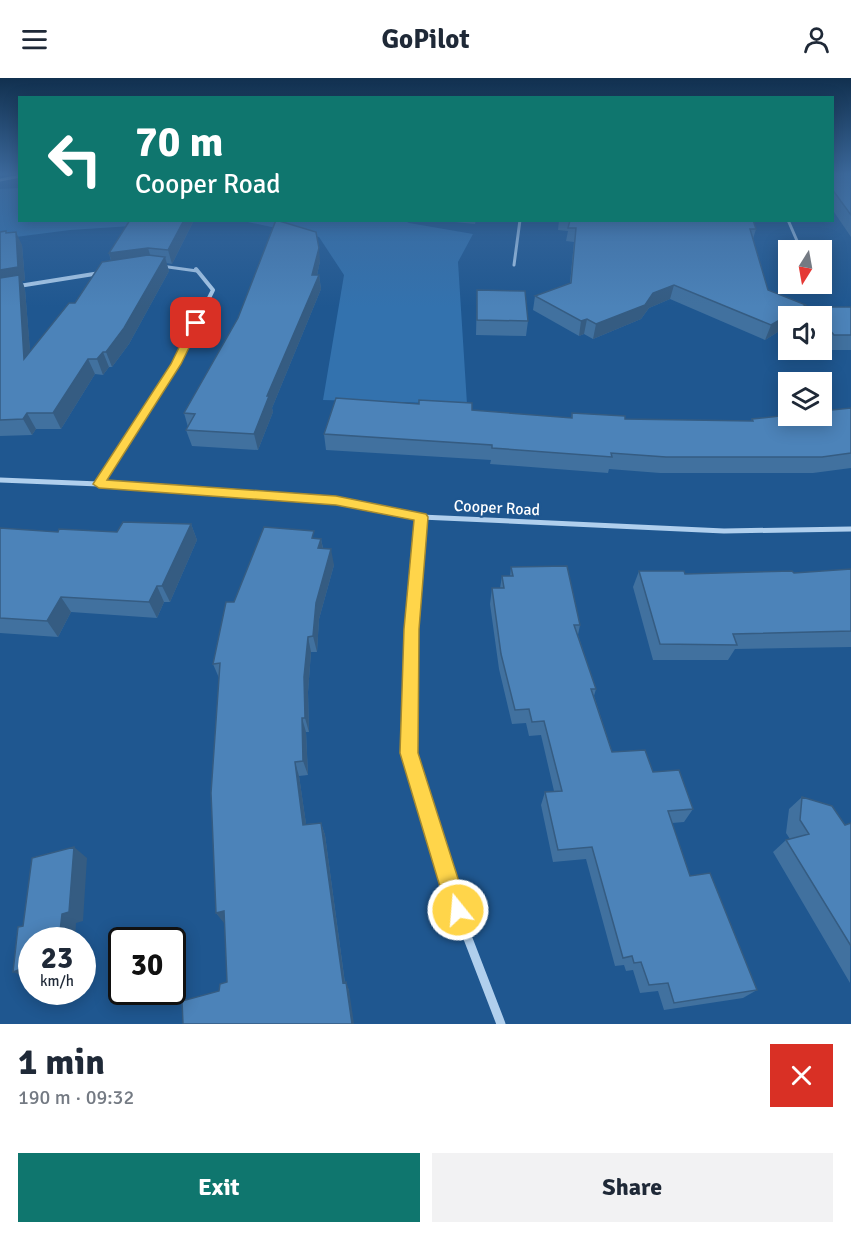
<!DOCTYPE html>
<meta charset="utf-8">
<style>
body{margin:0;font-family:Signika,sans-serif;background:#f2f2f3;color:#1f2937;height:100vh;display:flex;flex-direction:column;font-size:22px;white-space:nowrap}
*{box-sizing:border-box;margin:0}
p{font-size:20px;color:#747a83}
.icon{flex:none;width:33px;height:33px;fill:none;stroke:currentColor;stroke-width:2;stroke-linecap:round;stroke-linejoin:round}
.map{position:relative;height:946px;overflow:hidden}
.panel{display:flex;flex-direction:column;background:#fff;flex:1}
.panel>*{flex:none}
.top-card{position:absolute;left:18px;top:18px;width:816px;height:126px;border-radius:0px;box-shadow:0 3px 15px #0003;background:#0f766e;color:#fff;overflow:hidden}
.needle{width:39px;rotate:191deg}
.tools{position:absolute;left:778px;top:162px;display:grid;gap:12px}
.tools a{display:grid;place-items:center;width:54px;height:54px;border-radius:0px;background:#fff;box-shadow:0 3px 15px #0003;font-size:30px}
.speed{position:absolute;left:18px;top:849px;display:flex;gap:12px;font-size:30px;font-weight:700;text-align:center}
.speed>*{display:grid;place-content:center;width:78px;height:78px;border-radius:50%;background:#fff;box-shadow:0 3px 15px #0003;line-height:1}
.speed small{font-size:15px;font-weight:400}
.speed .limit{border:3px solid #111;border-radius:9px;background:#fff;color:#111}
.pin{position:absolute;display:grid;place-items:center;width:51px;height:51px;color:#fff;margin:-26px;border-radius:12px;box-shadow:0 3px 9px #0006}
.me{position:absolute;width:66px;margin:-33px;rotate:343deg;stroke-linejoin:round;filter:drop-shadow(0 0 4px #0008)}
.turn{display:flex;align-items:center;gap:21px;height:126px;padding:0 18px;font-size:27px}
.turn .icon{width:78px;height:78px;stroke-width:2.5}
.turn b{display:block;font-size:42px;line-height:51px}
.round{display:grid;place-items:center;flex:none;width:63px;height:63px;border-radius:0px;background:#f2f2f3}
.headline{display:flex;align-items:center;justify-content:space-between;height:102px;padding:0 18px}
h1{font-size:36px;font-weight:800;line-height:45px}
.action{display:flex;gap:12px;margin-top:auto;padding:12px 18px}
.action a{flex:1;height:69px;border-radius:0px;background:#0f766e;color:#fff;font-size:24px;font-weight:800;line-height:69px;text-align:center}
.action a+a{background:#f2f2f3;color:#1f2937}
header{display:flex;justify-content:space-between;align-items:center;height:78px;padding:0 18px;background:#fff;font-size:27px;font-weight:800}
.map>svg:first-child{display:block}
.green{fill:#3372ae}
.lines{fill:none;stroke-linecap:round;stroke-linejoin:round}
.minor-far4{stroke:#b0cfed;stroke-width:3}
.minor-far3{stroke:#b0cfed;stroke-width:4}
.minor-far2{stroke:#b0cfed;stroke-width:5}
.minor-far1{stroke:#b0cfed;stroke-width:7}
.minor{stroke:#b0cfed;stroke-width:9}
.wall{fill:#41719f}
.shaded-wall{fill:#355c82}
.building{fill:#4c83b9;stroke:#355c82;stroke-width:1.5}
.route{fill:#ffd54a;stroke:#a68a30;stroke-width:1.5}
.labels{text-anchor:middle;stroke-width:4.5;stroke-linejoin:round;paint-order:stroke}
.street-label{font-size:16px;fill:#fff;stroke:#1f5790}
</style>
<header><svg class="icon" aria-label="menu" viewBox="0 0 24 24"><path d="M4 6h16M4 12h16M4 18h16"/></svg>GoPilot<svg class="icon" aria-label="person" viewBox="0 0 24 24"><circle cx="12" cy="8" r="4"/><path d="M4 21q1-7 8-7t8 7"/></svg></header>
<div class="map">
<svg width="851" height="946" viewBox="0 0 851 946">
<rect width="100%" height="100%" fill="#1f5790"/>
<path class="green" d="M19,110L20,142L208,143L70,152L0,161V111Z
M243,143H405L409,145L473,156L458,184L467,326L323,322L344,197L319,159Z"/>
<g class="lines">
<path class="minor-far4" d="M0,102L20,98
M788,142L801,172
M514,187L520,142
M161,188L197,193"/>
<path class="minor-far3" d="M0,211L100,195
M157,316L176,286L213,212L196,191"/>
<path class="minor-far2" d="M0,402L99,406L336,422L421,439L724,453L851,451
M99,406L158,314
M418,475L421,439"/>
<path class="minor-far1" d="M411,681V551L418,473"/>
<path class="minor" d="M410,679L457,832L501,946"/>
</g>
<path class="wall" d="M832,96H851V159L832,131Z
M130,142H194L172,186L166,185L169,193L129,266L112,289H109L103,297L95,296L61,351H36L32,357L0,358V154L6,153V155L22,167L25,203H22L25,211L30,274L75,225L111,183L109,175Z
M434,142H476L475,146Z
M559,142H753L756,151L753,161L768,212L806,227L801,238H789V247L765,262L670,221L649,230L641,241L593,261L584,256L579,258L533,232L535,218L570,205L574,164L566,163L568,153L558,152Z
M320,183L317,197H319L321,211L272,330L273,334L258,372L192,368L186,352L188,349L184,335Z
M477,212L528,243L526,258L476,257Z
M810,229H851V272H826L822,267V238H805Z
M419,326L472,332L571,340L572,335L625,341L751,343L752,341L851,330V390L813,395H660L609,391L608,395L490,386L491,382L326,372L324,356Z
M191,446L197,462L170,524H164L157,540L71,534L58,559L0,555V450L58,454H117Z
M315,460L321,461L323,470L334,487L319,541L317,574H311L308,614L309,654H306L308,697L299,698L306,746L321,745L325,757L345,905L349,912L219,913L227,904L225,845L216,835L219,600L213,586L234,524Z
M511,489L580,547L578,557L596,611L594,618L612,674L653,694L693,731L684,744L672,745L690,798L757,912L743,920L664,932L658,913L640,915L633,892L626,893L624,887L615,888L586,781L553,784L541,727L545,714L554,713L541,657L529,658L526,645L512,646L499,591L490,526L492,510H500L502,498H510Z
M851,491V569L735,571L728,582H653L633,509L639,493L685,496L794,495Z
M802,719L845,747L851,745L850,905L773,774L786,762L790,761L786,755L789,731Z"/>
<path class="shaded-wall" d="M184,142H194L172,186L168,172Z
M16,154L22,167L25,203H22L25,211L32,296L24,281L0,207V192Z
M148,170L152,183L113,189L109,175Z
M319,170L320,183L315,206L319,197L321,211L272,330L273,334L258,372L254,356L267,318L312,197Z
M165,179L169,193L129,266L112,289L106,274Z
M674,207L670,221L649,230L641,241L593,261L596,246L653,215Z
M806,227L801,238H789V247L765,262L771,247Z
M587,241L584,256L579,258L581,243Z
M103,274L109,289L103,297L97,281Z
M88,281L95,296L61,351L53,335Z
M27,335L36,351L32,357L23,341Z
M191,446L197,462L170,524L162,508Z
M321,461L324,477L318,470Z
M331,471L334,487L319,541L317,574L313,558L316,525Z
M157,508L164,524L157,540L149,524Z
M61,519L71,534L58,559L47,543Z
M308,559L311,574L308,614L309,654L305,640L304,599Z
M302,640L306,654L308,697L303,683Z
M295,684L299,698L308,759L303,747Z
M321,745L325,757L346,913L343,905Z
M74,769L87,780L83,843L76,845L75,862H59L62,836Z
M224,833L232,843L224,845L216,835Z
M32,887V901H30L13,894Z
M346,904L349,912L354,946H352Z"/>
<path class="building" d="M832,96H851V137L832,111Z
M130,142H184L168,172L148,170L109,175Z
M276,142L316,154L319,170L312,197H319L267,318H269L254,356L186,352L195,336L184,335L238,240Z
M570,142H753L756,151H750L768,212L806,227L771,247L674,207L653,215L645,227L596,246L587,241L581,243L535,218L571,205L576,150H568Z
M6,153V155L16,154L18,189L0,192V154Z
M148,177L165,179L124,250L106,274H103L97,281H88L53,335H27L23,341L0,342V200L19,197L24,281L69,225H75L102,184Z
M477,212L525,213L528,243L477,242Z
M810,229H851V257H834L822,243V238H818Z
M336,320L419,326V322L472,325V332L572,340V335L625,338V341L753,343L752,341L789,337L822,338V333L851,330V375L822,379H666L611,375L612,379L492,370V367L324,356Z
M123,444L191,446L162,508H157L149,524L61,519L47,543L0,540V450L58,454L59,451L117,454Z
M264,449L314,453L312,460L321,461L318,470L331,471L316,525L313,558L308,559L304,599L305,640H302L303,683L295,684L303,747L321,745L343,905L346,904L352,946H183L182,923L219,913L220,906L227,904L224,833L216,835L211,715L220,585L213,586L226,524H234Z
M567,488L580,547H574L596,611H591L612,674L645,672L653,694L679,692L693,731L668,733L690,798L710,795L757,912L674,925L668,905L649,907L641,884L634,885L632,878L623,880L592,769L558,772L545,714L562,713L544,643L532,644L529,631L515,632L501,576L492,510H504L502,498H513L511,489Z
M851,491V553L733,556L737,567L660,566L639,493H684L685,496L792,493L794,495Z
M802,719L832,728L845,747L851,745V868L786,762L809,756L800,742Z
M74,769L69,834L62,836L59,862H32V887L13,894L18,849L23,848L32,780Z"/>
<linearGradient id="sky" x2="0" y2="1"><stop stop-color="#11304f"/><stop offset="0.42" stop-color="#3c699c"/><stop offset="1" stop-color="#3c699c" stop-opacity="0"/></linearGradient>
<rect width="851" height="229" fill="url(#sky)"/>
<path class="route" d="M196,242L201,245L181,286L107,402L336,418L426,436L428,439L419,551L418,675L468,832L465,839L458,843L450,839L447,832L400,675L404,551L414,442L336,427L99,410L93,406L171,286L191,245Z"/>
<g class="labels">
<g class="street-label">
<text transform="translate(497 429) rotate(3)" y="6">Cooper Road</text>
</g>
</g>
</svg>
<div class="tools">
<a><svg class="needle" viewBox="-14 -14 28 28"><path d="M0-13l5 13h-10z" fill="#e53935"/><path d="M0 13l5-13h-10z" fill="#747a83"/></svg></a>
<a><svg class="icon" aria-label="sound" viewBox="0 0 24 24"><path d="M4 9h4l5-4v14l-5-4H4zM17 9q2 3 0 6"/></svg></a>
<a><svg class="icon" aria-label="layers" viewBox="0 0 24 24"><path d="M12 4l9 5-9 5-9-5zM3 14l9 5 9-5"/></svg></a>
</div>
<div class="speed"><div>23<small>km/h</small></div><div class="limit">30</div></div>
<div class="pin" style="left:196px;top:245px;background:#d93025"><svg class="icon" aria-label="arrive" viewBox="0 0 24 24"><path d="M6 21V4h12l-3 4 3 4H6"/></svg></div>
<svg class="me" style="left:458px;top:832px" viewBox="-20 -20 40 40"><circle r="17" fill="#ffd54a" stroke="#fff" stroke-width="3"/><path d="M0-11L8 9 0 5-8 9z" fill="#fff"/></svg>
<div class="top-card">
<div class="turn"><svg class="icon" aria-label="left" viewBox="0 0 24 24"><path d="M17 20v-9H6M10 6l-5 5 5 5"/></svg><div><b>70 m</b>Cooper Road</div></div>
</div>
</div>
<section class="panel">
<div class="headline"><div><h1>1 min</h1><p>190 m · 09:32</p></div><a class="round" style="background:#d93025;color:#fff"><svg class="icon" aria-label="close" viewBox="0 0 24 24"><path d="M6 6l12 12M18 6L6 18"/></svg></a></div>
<div class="action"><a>Exit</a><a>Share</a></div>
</section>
